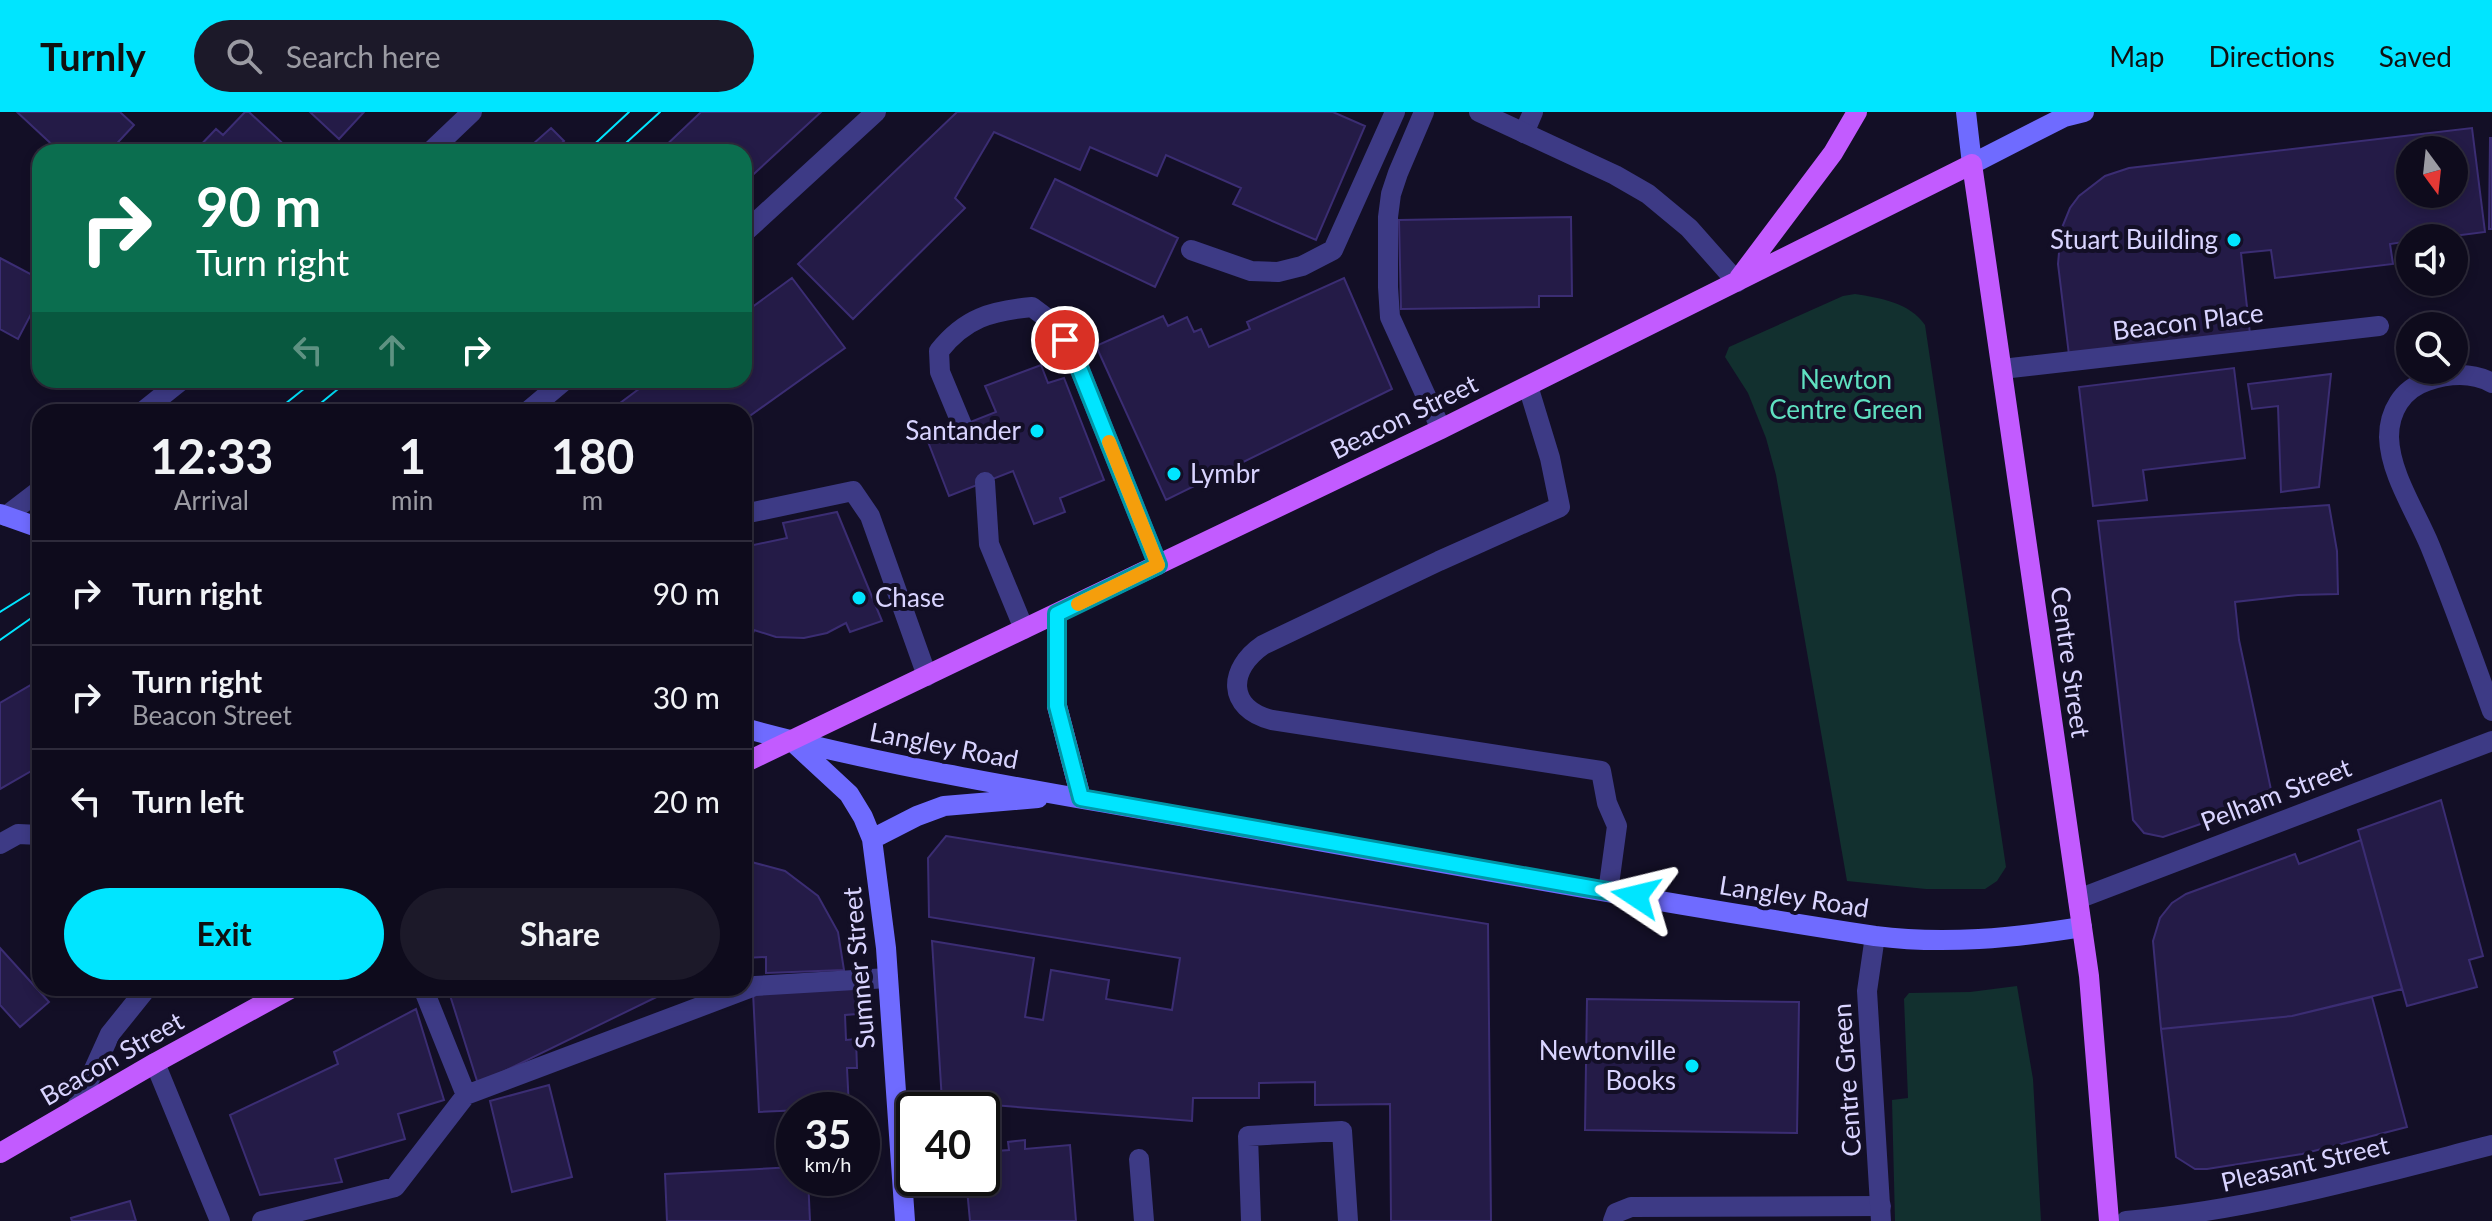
<!DOCTYPE html>
<style>
body{margin:0;font-family:Lato,sans-serif;background:#1c1929;color:#f1f3f6;height:100vh;display:flex;flex-direction:column;font-size:30px;white-space:nowrap}
*{box-sizing:border-box;margin:0}
p{font-size:26px;color:#9b9ba3}
.icon{flex:none;width:44px;height:44px;fill:none;stroke:currentColor;stroke-width:2;stroke-linecap:round;stroke-linejoin:round}
.map{position:relative;flex:1;overflow:hidden}
.sheet{position:absolute;left:32px;top:292px;width:720px;height:592px;display:flex;flex-direction:column;background:#0e0b1c;border-radius:24px;box-shadow:0 4px 12px #0003,0 0 0 2px #2e2b3b}
.sheet>*{flex:none}
.banner{position:absolute;left:32px;top:32px;width:720px;height:244px;border-radius:24px;box-shadow:0 4px 12px #0003,0 0 0 2px #2e2b3b;background:#0b6e4f;color:#fff;overflow:hidden}
.needle{width:52px;rotate:165deg}
.controls{position:absolute;left:2396px;top:24px;display:grid;gap:16px}
.controls a{display:grid;place-items:center;width:72px;height:72px;border-radius:50%;background:#0e0b1c;box-shadow:0 4px 12px #0003,0 0 0 2px #2e2b3b;font-size:40px}
.speed{position:absolute;left:776px;top:980px;display:flex;gap:16px;font-size:40px;font-weight:700;text-align:center}
.speed>*{display:grid;place-content:center;width:104px;height:104px;border-radius:50%;background:#0e0b1c;box-shadow:0 4px 12px #0003,0 0 0 2px #2e2b3b;line-height:1}
.speed small{font-size:20px;font-weight:400}
.speed .limit{border:4px solid #111;border-radius:12px;background:#fff;color:#111}
.pin{position:absolute;display:grid;place-items:center;width:68px;height:68px;color:#fff;margin:-34px;border:4px solid #fff;border-radius:50%;box-shadow:0 2px 8px #0007}
.me{position:absolute;width:88px;margin:-44px;rotate:280deg;stroke-linejoin:round;filter:drop-shadow(0 0 6px #0008)}
.turn{display:flex;align-items:center;gap:28px;height:168px;padding:0 32px;font-size:36px}
.turn .icon{width:104px;height:104px;stroke-width:2.5}
.turn b{display:block;font-size:56px;line-height:68px}
.lanes{display:flex;align-items:center;height:76px;padding:0 32px;background:#0003;justify-content:center;gap:40px;direction:ltr}
.lanes .off{opacity:.35}
.eta{display:flex;justify-content:space-evenly;align-items:center;height:136px;text-align:center}
.eta b{font-size:48px;font-weight:700;line-height:56px}
.button{display:flex;gap:16px;margin-top:auto;padding:16px 32px}
.button a{flex:1;height:92px;border-radius:48px;background:#00e5ff;color:#111;font-size:32px;font-weight:700;line-height:92px;text-align:center}
.button a+a{background:#1c1929;color:#f1f3f6}
ul{padding:0;list-style:none}
li{display:flex;align-items:center;gap:24px;height:104px;padding:0 32px;border-top:2px solid #2e2b3b}
li div{flex:1}
li b{display:block;font-size:30px}
li em{font-style:normal}
header{display:flex;align-items:center;gap:48px;box-sizing:border-box;height:112px;padding:0 40px;background:#00e5ff;color:#111}
header strong{font-size:38px}
nav{display:flex;gap:44px;margin-inline-start:auto;font-size:28px}
.search{width:560px;height:72px;background:#1c1929;display:flex;align-items:center;gap:20px;box-sizing:border-box;padding:0 28px;border-radius:44px;color:#9b9ba3;font-size:30px}
.map>svg:first-child{display:block}
.green{fill:#12302f}
.building{fill:#241b47;stroke:#3b2d73;stroke-width:2;fill-rule:evenodd}
.lines{fill:none;stroke-linecap:round;stroke-linejoin:round}
.lane{stroke:#3d3a85;stroke-width:20}
.street{stroke:#3d3a85;stroke-width:20}
.secondary{stroke:#6f6bff;stroke-width:20}
.primary{stroke:#c25bff;stroke-width:20}
.tram{stroke:#00e5ff;stroke-width:2}
.route-casing{stroke:#0095a6;stroke-width:20}
.route{stroke:#00e5ff;stroke-width:14}
.slow{stroke:#f59e0b;stroke-width:14}
.poi-dot{fill:#00e5ff;stroke:#130f26;stroke-width:3}
.labels{text-anchor:middle;stroke-width:8;stroke-linejoin:round;paint-order:stroke}
.poi-label{font-size:26px;fill:#d9d4ff;stroke:#130f26;text-anchor:end}
.street-label{font-size:26px;fill:#d9d4ff;stroke:#130f26}
.park-label{font-size:26px;fill:#5fe0c0;stroke:#130f26}
</style>
<header>
<strong>Turnly</strong>
<div class="search"><svg class="icon" aria-label="search" viewBox="0 0 24 24"><circle cx="10" cy="10" r="6"/><path d="M15 15l6 6"/></svg>Search here</div>
<nav><a>Map</a><a>Directions</a><a>Saved</a></nav>
</header>
<div class="map">
<svg width="2492" height="1109" viewBox="0 0 2492 1109">
<rect width="100%" height="100%" fill="#130f26"/>
<path class="green" d="M1855,182C1881,186 1910,191 1925,213L2006,755L1997,769L1985,777H1926L1847,769L1776,363L1766,326L1748,281L1725,245L1729,235L1843,184Z
M2017,874L2033,967L2041,1109H1895L1892,988L1908,986L1904,887L1909,881L1970,880Z"/>
<path class="building" d="M17,0H120L134,13L109,40H60Z
M245,0H249L292,40H194L216,17L223,23Z
M310,0H364L339,27Z
M701,0H821L744,71V40H659Z
M957,0H1333L1365,14L1316,128L1233,92L1241,76L1166,43L1157,64L1090,35L1080,58L994,20L955,86L965,96L853,207L798,152Z
M551,16L564,29L552,40H524Z
M2472,16L2485,120L2438,126H2410V129L2390,132L2393,152L2275,166L2271,138L2241,141L2250,222L2069,243L2058,152L2061,118L2070,96L2079,84L2105,64L2129,56ZM2410,38H2454V82H2410Z
M2490,26H2492V117H2489Z
M1055,67L1178,126L1155,175L1031,116Z
M1571,105L1572,184H1539V195L1401,197L1399,108Z
M0,146L40,167V185L18,227L0,217Z
M792,166L845,236L744,308V300H608L651,268H744V201Z
M1344,166L1392,277L1166,388L1096,234L1163,204L1168,214L1187,205L1194,220L1201,217L1209,235L1250,217L1247,210Z
M1041,253L1048,271L1064,266L1104,368L1060,386L1065,400L1034,412L1013,359L949,384L927,327L996,300L985,274Z
M2234,256L2245,346L2143,358L2147,388L2093,394L2079,275Z
M2331,262L2319,375L2281,380L2278,294L2252,297L2248,272Z
M2329,393L2337,439L2338,482L2298,483L2235,490L2239,528L2273,687L2163,725L2144,721L2133,708L2098,409Z
M837,400L882,509L850,520L846,511L827,521L804,526L776,525L754,518L751,529L744,528V435L787,426L783,411Z
M36,570L40,578V654L0,677V591Z
M2441,688L2483,844L2469,848L2477,875L2407,894L2358,718Z
M946,724L1488,812L1491,1109H1391L1390,992L1315,993V970L1259,971V986H1193L1192,1009L942,989L932,829L1034,846L1025,905L1043,908L1051,858L1109,868L1106,887L1172,898L1180,846L929,805L928,746Z
M2361,728L2402,877L2292,904L2161,917L2153,829L2160,806L2172,791L2186,782L2295,742L2299,752Z
M744,748L785,759L818,784L838,820L844,858L766,861V845L744,846Z
M0,836L49,890L20,915L0,893Z
M457,876H675L478,972L449,880Z
M855,876L857,902L845,903L846,928L856,927L857,956H847L849,996L759,1000L753,880Z
M2372,885L2407,1015L2302,1042L2207,1057H2195L2176,1045L2161,917L2292,904Z
M1587,887L1799,890L1797,1021L1585,1018Z
M416,897L444,988L398,1002L405,1027L335,1047L342,1070L260,1083L230,1003L338,952L334,940Z
M549,973L572,1065L512,1080L490,989Z
M1025,1028V1037L1070,1033L1076,1109H970L966,1066H982V1040L1009,1038L1008,1030Z
M794,1055V1066H808L810,1109H667L665,1062Z
M130,1089L136,1109H72L71,1106Z"/>
<g class="lines">
<path class="lane" d="M1424,0L1398,61L1391,82L1388,105V175L1390,205L1441,317
M1524,21L1533,0
M1191,138L1251,159L1278,160L1302,154L1333,138L1395,0
M2002,257L2379,214
M2492,271C2472,260 2448,262 2427,269C2402,277 2389,300 2389,325C2390,362 2416,400 2430,434C2452,488 2472,544 2492,599
M1528,274L1550,346L1560,395L1439,449L1263,533C1228,557 1226,596 1272,608L1601,659L1607,691L1617,714L1608,780
M962,313L940,260L939,239C965,206 991,199 1032,195L1056,213L1074,243L1158,453
M985,370L989,432L1024,517
M744,402L853,379L870,404L927,564
M0,732L18,722L40,723
M423,876L466,983
M1139,1047L1144,1109
M262,1109L395,1075L466,983L755,874L888,866
M1251,1109L1248,1024L1342,1019L1348,1109
M1613,1109L1616,1101L1631,1095L1881,1094"/>
<path class="street" d="M1479,0L1615,63L1648,82L1689,116L1737,170
M430,40L472,0
M744,121L876,0
M142,300L182,268
M527,300L565,268
M6,404L40,378
M2078,787L2492,629
M1875,824L1867,879L1881,1109
M155,951L220,1109
M76,997L110,922L147,876
M2126,1109C2251,1098 2371,1064 2492,1033"/>
<path class="secondary" d="M1966,0L1972,52L2064,5L2084,0
M0,402L40,416
M744,616C894,657 1048,680 1201,708C1425,748 1649,789 1875,824C1945,833 2013,826 2082,815
M795,632L849,682L863,705L872,727L886,836L905,1109
M872,727L917,704L944,694L1038,686"/>
<path class="primary" d="M1739,166L1833,41L1857,0
M1057,502V594L1081,686
M744,651L1441,317L1972,52L2089,864L2109,1109
M0,1041L155,951L292,876"/>
<path class="tram" d="M586,40L629,0
M616,40L660,0
M275,300L315,268
M310,300L349,268
M0,500L40,475
M0,528L40,500"/>
</g>
<g class="lines">
<defs>
<path id="route" d="M1065,228L1074,243L1158,453L1057,502V594L1081,686L1636,784"/>
</defs>
<use href="#route" class="route-casing"/>
<use href="#route" class="route"/>
<path class="slow" d="M1078,492L1158,453L1109,330"/>
</g>
<g class="poi-dot">
<circle cx="2234" cy="128" r="8"/>
<circle cx="1037" cy="319" r="8"/>
<circle cx="1174" cy="362" r="8"/>
<circle cx="859" cy="486" r="8"/>
<circle cx="1692" cy="954" r="8"/>
</g>
<g class="labels">
<g class="poi-label">
<text x="2218" y="137">Stuart Building</text>
<text x="1021" y="328">Santander</text>
<text x="1190" y="371" text-anchor="start">Lymbr</text>
<text x="875" y="495" text-anchor="start">Chase</text>
<text x="1676" y="948">Newtonville<tspan x="1676" dy="30">Books</tspan></text>
</g>
<g class="street-label">
<text transform="translate(2188 210) rotate(-7)" y="9">Beacon Place</text>
<text transform="translate(1404 305) rotate(-26)" y="9">Beacon Street</text>
<text transform="translate(2070 550) rotate(82)" y="9">Centre Street</text>
<text transform="translate(944 634) rotate(11)" y="9">Langley Road</text>
<text transform="translate(2276 683) rotate(-21)" y="9">Pelham Street</text>
<text transform="translate(1794 785) rotate(9)" y="9">Langley Road</text>
<text transform="translate(859 856) rotate(-95)" y="9">Sumner Street</text>
<text transform="translate(112 947) rotate(-30)" y="9">Beacon Street</text>
<text transform="translate(1847 968) rotate(-94)" y="9">Centre Green</text>
<text transform="translate(2305 1052) rotate(-13)" y="9">Pleasant Street</text>
</g>
<g class="park-label">
<text x="1846" y="277">Newton<tspan x="1846" dy="30">Centre Green</tspan></text>
</g>
</g>
</svg>
<div class="controls">
<a><svg class="needle" viewBox="-14 -14 28 28"><path d="M0-13l5 13h-10z" fill="#e53935"/><path d="M0 13l5-13h-10z" fill="#9b9ba3"/></svg></a>
<a><svg class="icon" aria-label="sound" viewBox="0 0 24 24"><path d="M4 9h4l5-4v14l-5-4H4zM17 9q2 3 0 6"/></svg></a>
<a><svg class="icon" aria-label="search" viewBox="0 0 24 24"><circle cx="10" cy="10" r="6"/><path d="M15 15l6 6"/></svg></a>
</div>
<div class="speed"><div>35<small>km/h</small></div><div class="limit">40</div></div>
<div class="pin" style="left:1065px;top:228px;background:#d93025"><svg class="icon" aria-label="arrive" viewBox="0 0 24 24"><path d="M6 21V4h12l-3 4 3 4H6"/></svg></div>
<svg class="me" style="left:1636px;top:784px" viewBox="-20 -20 40 40"><path d="M0-17L14 15 0 8-14 15z" fill="#00e5ff" stroke="#fff" stroke-width="4"/></svg>
<div class="banner">
<div class="turn"><svg class="icon" aria-label="right" viewBox="0 0 24 24"><path d="M7 20v-9h11M14 6l5 5-5 5"/></svg><div><b>90 m</b>Turn right</div></div>
<div class="lanes"><svg class="icon off" aria-label="left" viewBox="0 0 24 24"><path d="M17 20v-9H6M10 6l-5 5 5 5"/></svg><svg class="icon off" aria-label="ahead" viewBox="0 0 24 24"><path d="M12 20V5M6 11l6-6 6 6"/></svg><svg class="icon" aria-label="right" viewBox="0 0 24 24"><path d="M7 20v-9h11M14 6l5 5-5 5"/></svg></div>
</div>
<section class="sheet">
<div class="eta">
<div><b>12:33</b><p>Arrival</p></div>
<div><b>1</b><p>min</p></div>
<div><b>180</b><p>m</p></div>
</div>
<ul>
<li><svg class="icon" aria-label="right" viewBox="0 0 24 24"><path d="M7 20v-9h11M14 6l5 5-5 5"/></svg><div><b>Turn right</b></div><em>90 m</em></li>
<li><svg class="icon" aria-label="right" viewBox="0 0 24 24"><path d="M7 20v-9h11M14 6l5 5-5 5"/></svg><div><b>Turn right</b><p>Beacon Street</p></div><em>30 m</em></li>
<li><svg class="icon" aria-label="left" viewBox="0 0 24 24"><path d="M17 20v-9H6M10 6l-5 5 5 5"/></svg><div><b>Turn left</b></div><em>20 m</em></li>
</ul>
<div class="button"><a>Exit</a><a>Share</a></div>
</section>
</div>
